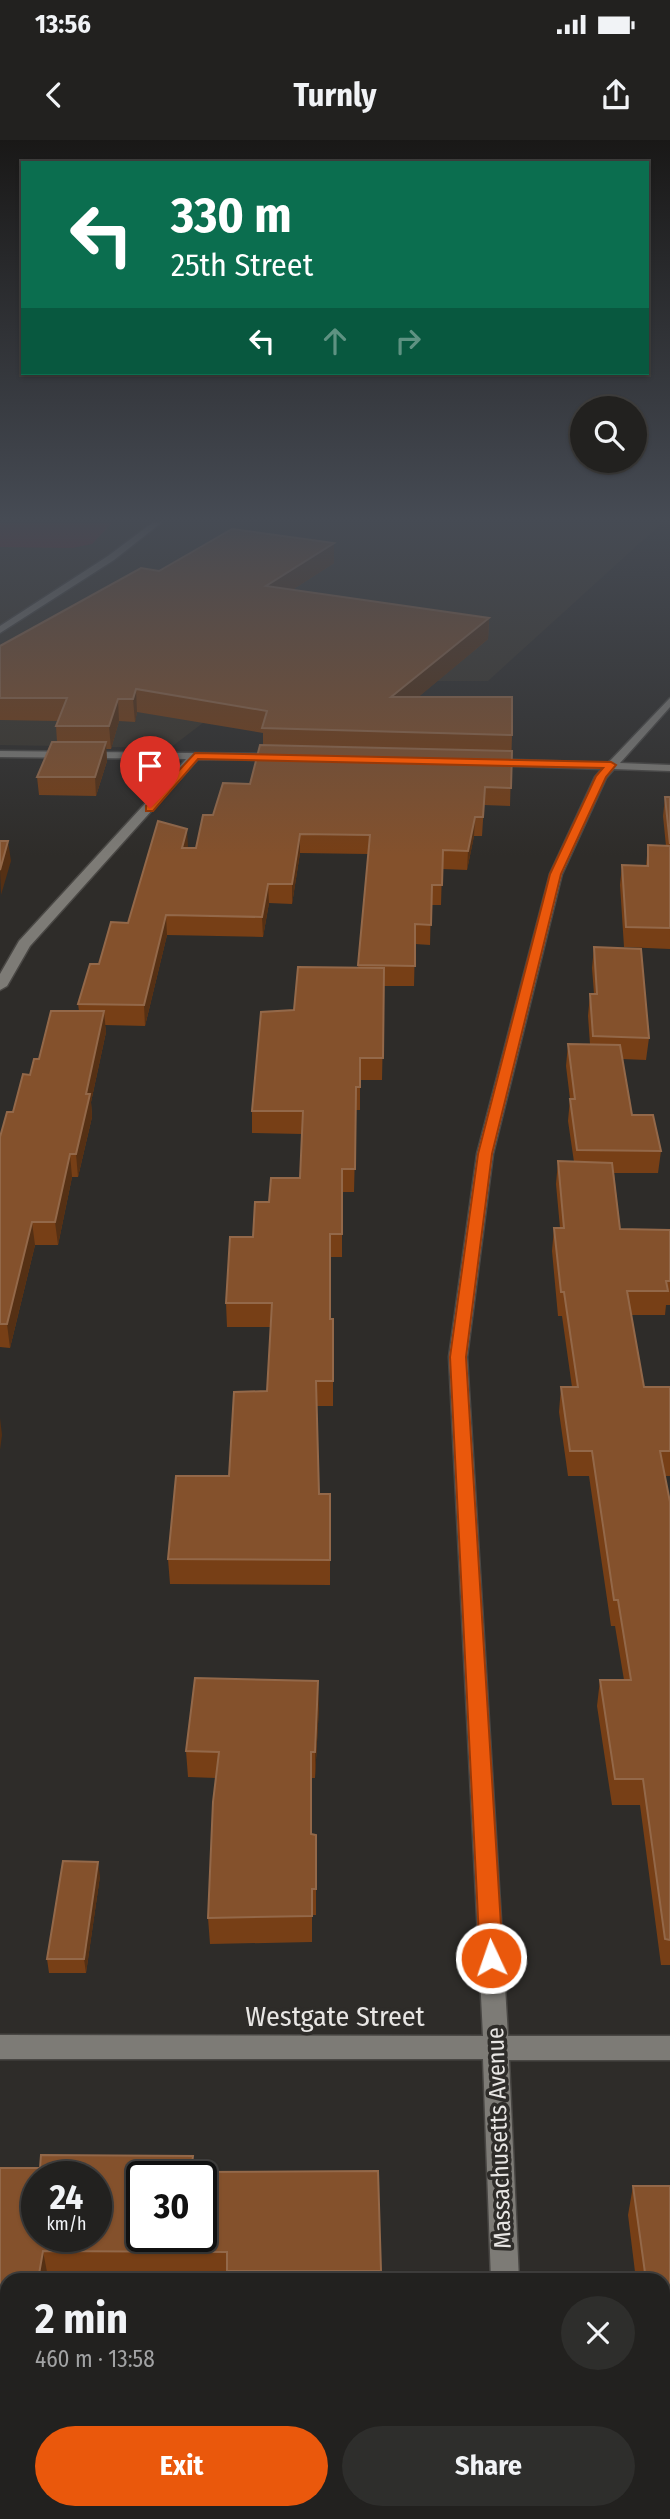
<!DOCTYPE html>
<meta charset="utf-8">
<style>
body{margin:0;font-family:"Fira Sans Condensed",sans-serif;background:#2e2e2c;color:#f1f3f6;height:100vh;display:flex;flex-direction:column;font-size:26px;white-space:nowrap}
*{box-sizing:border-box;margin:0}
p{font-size:23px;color:#a2a3a4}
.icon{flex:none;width:38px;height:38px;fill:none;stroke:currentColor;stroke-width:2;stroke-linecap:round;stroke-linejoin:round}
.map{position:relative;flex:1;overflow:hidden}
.sheet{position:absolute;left:0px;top:2133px;width:670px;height:247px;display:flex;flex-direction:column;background:#22211f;border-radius:21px 21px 0 0;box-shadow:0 2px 5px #0004,0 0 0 2px #3f3e3d}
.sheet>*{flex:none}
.hud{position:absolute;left:21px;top:21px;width:628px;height:214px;border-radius:0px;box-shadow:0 2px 5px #0004,0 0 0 2px #3f3e3d;background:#0b6e4f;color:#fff;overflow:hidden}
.fabs{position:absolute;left:570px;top:256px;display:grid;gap:14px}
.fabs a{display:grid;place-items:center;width:77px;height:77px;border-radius:50%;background:#22211f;box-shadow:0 2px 5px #0004,0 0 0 2px #3f3e3d;font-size:35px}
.speed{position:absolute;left:21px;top:2021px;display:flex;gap:14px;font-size:35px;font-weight:700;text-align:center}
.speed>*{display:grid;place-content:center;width:91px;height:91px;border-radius:50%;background:#22211f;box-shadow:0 2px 5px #0004,0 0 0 2px #3f3e3d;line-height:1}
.speed small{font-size:18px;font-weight:400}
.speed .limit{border:4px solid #111;border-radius:10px;background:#fff;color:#111}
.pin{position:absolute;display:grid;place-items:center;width:60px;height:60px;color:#fff;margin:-72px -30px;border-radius:50% 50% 50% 0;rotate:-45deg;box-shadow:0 0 7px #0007}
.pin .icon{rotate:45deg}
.me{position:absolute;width:77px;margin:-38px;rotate:357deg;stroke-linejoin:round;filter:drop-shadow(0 0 5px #0008)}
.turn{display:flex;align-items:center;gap:24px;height:147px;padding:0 35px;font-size:32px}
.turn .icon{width:91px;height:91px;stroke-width:2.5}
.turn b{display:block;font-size:49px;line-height:60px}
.lanes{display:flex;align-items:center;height:66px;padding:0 35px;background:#0003;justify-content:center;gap:35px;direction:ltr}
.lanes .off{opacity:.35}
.round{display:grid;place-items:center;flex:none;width:74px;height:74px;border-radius:37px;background:#2e2e2c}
.summary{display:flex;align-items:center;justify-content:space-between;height:119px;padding:0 35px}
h1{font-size:42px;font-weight:700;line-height:52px}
.primary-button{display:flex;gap:14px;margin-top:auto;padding:14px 35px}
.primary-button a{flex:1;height:80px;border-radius:42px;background:#ea580c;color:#fff;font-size:28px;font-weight:700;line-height:80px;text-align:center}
.primary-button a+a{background:#2e2e2c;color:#f1f3f6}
.status{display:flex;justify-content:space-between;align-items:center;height:49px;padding:0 35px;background:#22211f;direction:ltr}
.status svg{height:19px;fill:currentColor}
header{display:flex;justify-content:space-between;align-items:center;height:91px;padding:0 35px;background:#22211f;font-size:32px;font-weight:700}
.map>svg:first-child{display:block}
.built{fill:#3a352c}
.green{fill:#701c2a}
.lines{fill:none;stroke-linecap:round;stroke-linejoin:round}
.minor-casing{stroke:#494744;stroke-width:3}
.minor{fill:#7d7b76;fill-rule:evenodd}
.wall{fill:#773f16}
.shaded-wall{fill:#553014}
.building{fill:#84512c;stroke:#936849;stroke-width:2;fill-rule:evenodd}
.route{fill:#ea580c;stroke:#983908;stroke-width:2}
.labels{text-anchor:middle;stroke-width:7;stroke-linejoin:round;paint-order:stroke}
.street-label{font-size:24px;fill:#e8e6e4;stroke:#2e2c29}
.near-street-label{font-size:28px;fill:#e8e6e4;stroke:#2e2c29}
</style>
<div class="status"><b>13:56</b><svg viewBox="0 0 49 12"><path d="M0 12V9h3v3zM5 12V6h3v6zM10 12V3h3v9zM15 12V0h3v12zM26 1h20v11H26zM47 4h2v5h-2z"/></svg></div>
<header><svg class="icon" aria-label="back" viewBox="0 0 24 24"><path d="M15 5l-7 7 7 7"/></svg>Turnly<svg class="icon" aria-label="share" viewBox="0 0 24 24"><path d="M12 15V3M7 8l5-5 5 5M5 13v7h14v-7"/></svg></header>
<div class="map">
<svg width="670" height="2379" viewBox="0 0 670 2379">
<rect width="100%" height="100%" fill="#2e2c29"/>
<path class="built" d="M0,383H662L488,541H418L245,551L170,608L0,605Z"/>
<path class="green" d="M0,383H112L92,404L72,408L0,407Z"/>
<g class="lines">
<defs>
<path id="minor" d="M152,383H161L114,420L0,493V486L108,416Z
M670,558V567L620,623L670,625V631L614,629L606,638L562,734L493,1014L467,1217L508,1896H670V1920H509L519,2140H491L483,1919H0V1895L483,1896L449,1217L477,1014L550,734L595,637L602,629L488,625L483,622L488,619L608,623Z
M0,611L278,614L283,617L278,620L198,619L30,806L7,846L0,850V834L19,801L186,619L0,617Z
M498,2373H530V2379H498Z"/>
</defs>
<use href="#minor" class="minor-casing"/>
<use href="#minor" class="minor"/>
</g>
<path class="wall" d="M334,423L292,450L489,478L488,499L418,557L512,595L510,666L484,665L482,696H474L467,730L442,729L441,765H431L430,805L415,804L414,846H384L382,940H360V970H356L354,1052H342V1117H330V1179H333V1266H317L319,1354H330V1445L170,1444L168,1419L229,1336L267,1251L271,1187H227L226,1163L253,1097L269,1062L300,1038L302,994L252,993V971L294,870L358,828L368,714L300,713L292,764L269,763L263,797L167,795L145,886L105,885L106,892L91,962L92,977L78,1037H72L58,1105H35L10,1208L0,1207V997L30,935L39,919L79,871L78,864L99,824L128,783L188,708H196L213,675L250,644L263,605V593L137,572L135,582L119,581L111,609H106L107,621L96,656L39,655L37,637L57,602L56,586L58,581L0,580V507L159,431Z
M665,657H670V809L624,807L620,745L622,725L646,726L648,705L666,706L663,676Z
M594,807L649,898L646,920L622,919L632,975L661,1011L658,1033H614L620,1089L670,1090V1165H666L665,1175H631L644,1247H670V1336H665L670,1362V1825H661L640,1665H612L597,1566L600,1540H624L615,1486H611L589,1336H568L559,1272L561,1247H572L562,1176H558L552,1111L554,1088H560L556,1044L558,1021L574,1022L568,981L570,959L566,926L568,904H590L588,876L590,854H594L592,828Z
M319,1566L315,1638H311V1694L316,1695V1775H312V1802L210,1804L208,1778L216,1638L188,1637L186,1611Z
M100,1736L86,1833H49L47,1819Z
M0,2028L194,2032L381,2131L380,2140H227V2138L48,2137L7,2140V2348H0Z
M633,2046H670V2177H663V2140H636L628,2075Z"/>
<path class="shaded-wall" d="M334,403V423L267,466L266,446Z
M489,478L488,499L391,580V557Z
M136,549L137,572L135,582L133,559Z
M118,559L119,581L111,609L109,586Z
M106,602L107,621L96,656L95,637Z
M475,677L474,696L467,730L468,711Z
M187,689L188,707L182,708Z
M300,694V713L292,764V744Z
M8,701L11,721L1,755L0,730Z
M268,744L269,763L263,797L262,777Z
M166,775L167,795L145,886L144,865Z
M104,871L106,892L91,962L92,977L78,1037L76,1014L86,954Z
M70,1014L72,1037L58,1105L55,1082Z
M32,1082L35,1105L10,1208L7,1184Z
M0,1278L2,1295L0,1310Z
M318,1541L319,1566L315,1638V1612Z
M98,1722L100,1736L86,1833L84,1819Z
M43,2111L48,2137L47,2140H38Z"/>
<path class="building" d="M232,389L334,403L266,446L489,478L391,557H512V595L262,588L267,571L136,549L133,559H118L109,586H56L67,558H0V506L141,428L159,431Z
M52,602H106L95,637H37Z
M260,605L512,611L511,648L485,647L483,677H475L468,711L443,710L442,745H432L431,785L415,784V826L358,825L370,695L300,694L292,744H268L262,777L166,775L144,865L78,864L90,824H99L111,782L128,783L158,681L187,689L182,708H196L203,675H213L223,643L250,644Z
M665,657H670V704Z
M0,701H8L0,730Z
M648,705L670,706V788L626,787L622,725L648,726Z
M594,807L641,809L649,898L593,896L590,854H597Z
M298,827L384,828L383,918H360V947H356L355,1029H342V1094H330V1179H333V1241H316L319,1354H330V1420L168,1419L176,1336H229L234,1252L267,1251L272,1163H226L230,1097H253L255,1062H269L271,1038H300L303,971H252L261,872L294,870Z
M51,871H104L86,954H90L76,1014H70L55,1082H32L7,1184H0V997L7,972H13L23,934L30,935L34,919H39Z
M568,904L620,905L632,975H653L661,1011L577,1010L570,959H575Z
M558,1021L612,1023L620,1089L670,1090V1141H666L668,1151H627L644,1247H670V1311H660L670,1362V1800L665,1799L643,1639H615L600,1540H631L618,1460H614L592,1311H570L561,1247H578L564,1152H561L554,1088H564Z
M195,1538L318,1541L315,1612H311V1694L316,1695V1749H312V1776L208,1778L213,1662L219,1612L186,1611Z
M63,1721L98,1722L84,1819H47Z
M41,2015L193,2016L191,2032L378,2031L381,2131H227V2112L43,2111L38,2140H7V2246H0V2028H40ZM37,2037H96V2096H37ZM142,2037H201V2096H142Z
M633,2046H670V2148H663V2140H646Z
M0,2271H7V2335H0Z"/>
<linearGradient id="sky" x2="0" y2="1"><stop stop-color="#191817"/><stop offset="0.53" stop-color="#464b54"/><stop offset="1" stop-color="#464b54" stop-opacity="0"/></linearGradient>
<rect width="670" height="716" fill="url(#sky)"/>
<path class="route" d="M195,613L611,622L616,625L606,637L561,734L492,1014L466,1217L503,1818L499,1825L491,1828L483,1825L480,1818L450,1217L478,1014L550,734L596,636L603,628L198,619L153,671H146V666Z"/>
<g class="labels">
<g class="street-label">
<text transform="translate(499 1998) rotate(-92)" y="8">Massachusetts Avenue</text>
</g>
<g class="near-street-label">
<text x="335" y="1886">Westgate Street</text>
</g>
</g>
</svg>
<div class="fabs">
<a><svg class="icon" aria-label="search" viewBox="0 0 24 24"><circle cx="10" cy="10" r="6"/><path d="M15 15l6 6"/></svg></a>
</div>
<div class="speed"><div>24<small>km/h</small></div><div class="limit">30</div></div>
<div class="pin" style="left:150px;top:668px;background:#d93025"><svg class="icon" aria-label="arrive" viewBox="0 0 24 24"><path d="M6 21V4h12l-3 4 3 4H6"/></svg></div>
<svg class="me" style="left:491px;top:1818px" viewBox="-20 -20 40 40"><circle r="17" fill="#ea580c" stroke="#fff" stroke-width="3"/><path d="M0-11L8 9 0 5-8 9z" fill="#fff"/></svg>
<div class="hud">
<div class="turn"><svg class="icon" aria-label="left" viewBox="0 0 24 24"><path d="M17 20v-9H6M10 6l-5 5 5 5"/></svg><div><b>330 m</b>25th Street</div></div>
<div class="lanes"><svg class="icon" aria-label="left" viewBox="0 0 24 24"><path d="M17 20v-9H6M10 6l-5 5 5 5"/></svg><svg class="icon off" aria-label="ahead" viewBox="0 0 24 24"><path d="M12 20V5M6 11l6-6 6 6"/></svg><svg class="icon off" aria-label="right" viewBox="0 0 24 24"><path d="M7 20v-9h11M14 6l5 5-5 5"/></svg></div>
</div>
<section class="sheet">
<div class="summary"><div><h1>2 min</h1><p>460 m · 13:58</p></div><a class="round"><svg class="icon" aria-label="close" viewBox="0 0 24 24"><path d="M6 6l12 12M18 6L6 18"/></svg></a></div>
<div class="primary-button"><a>Exit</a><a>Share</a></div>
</section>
</div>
